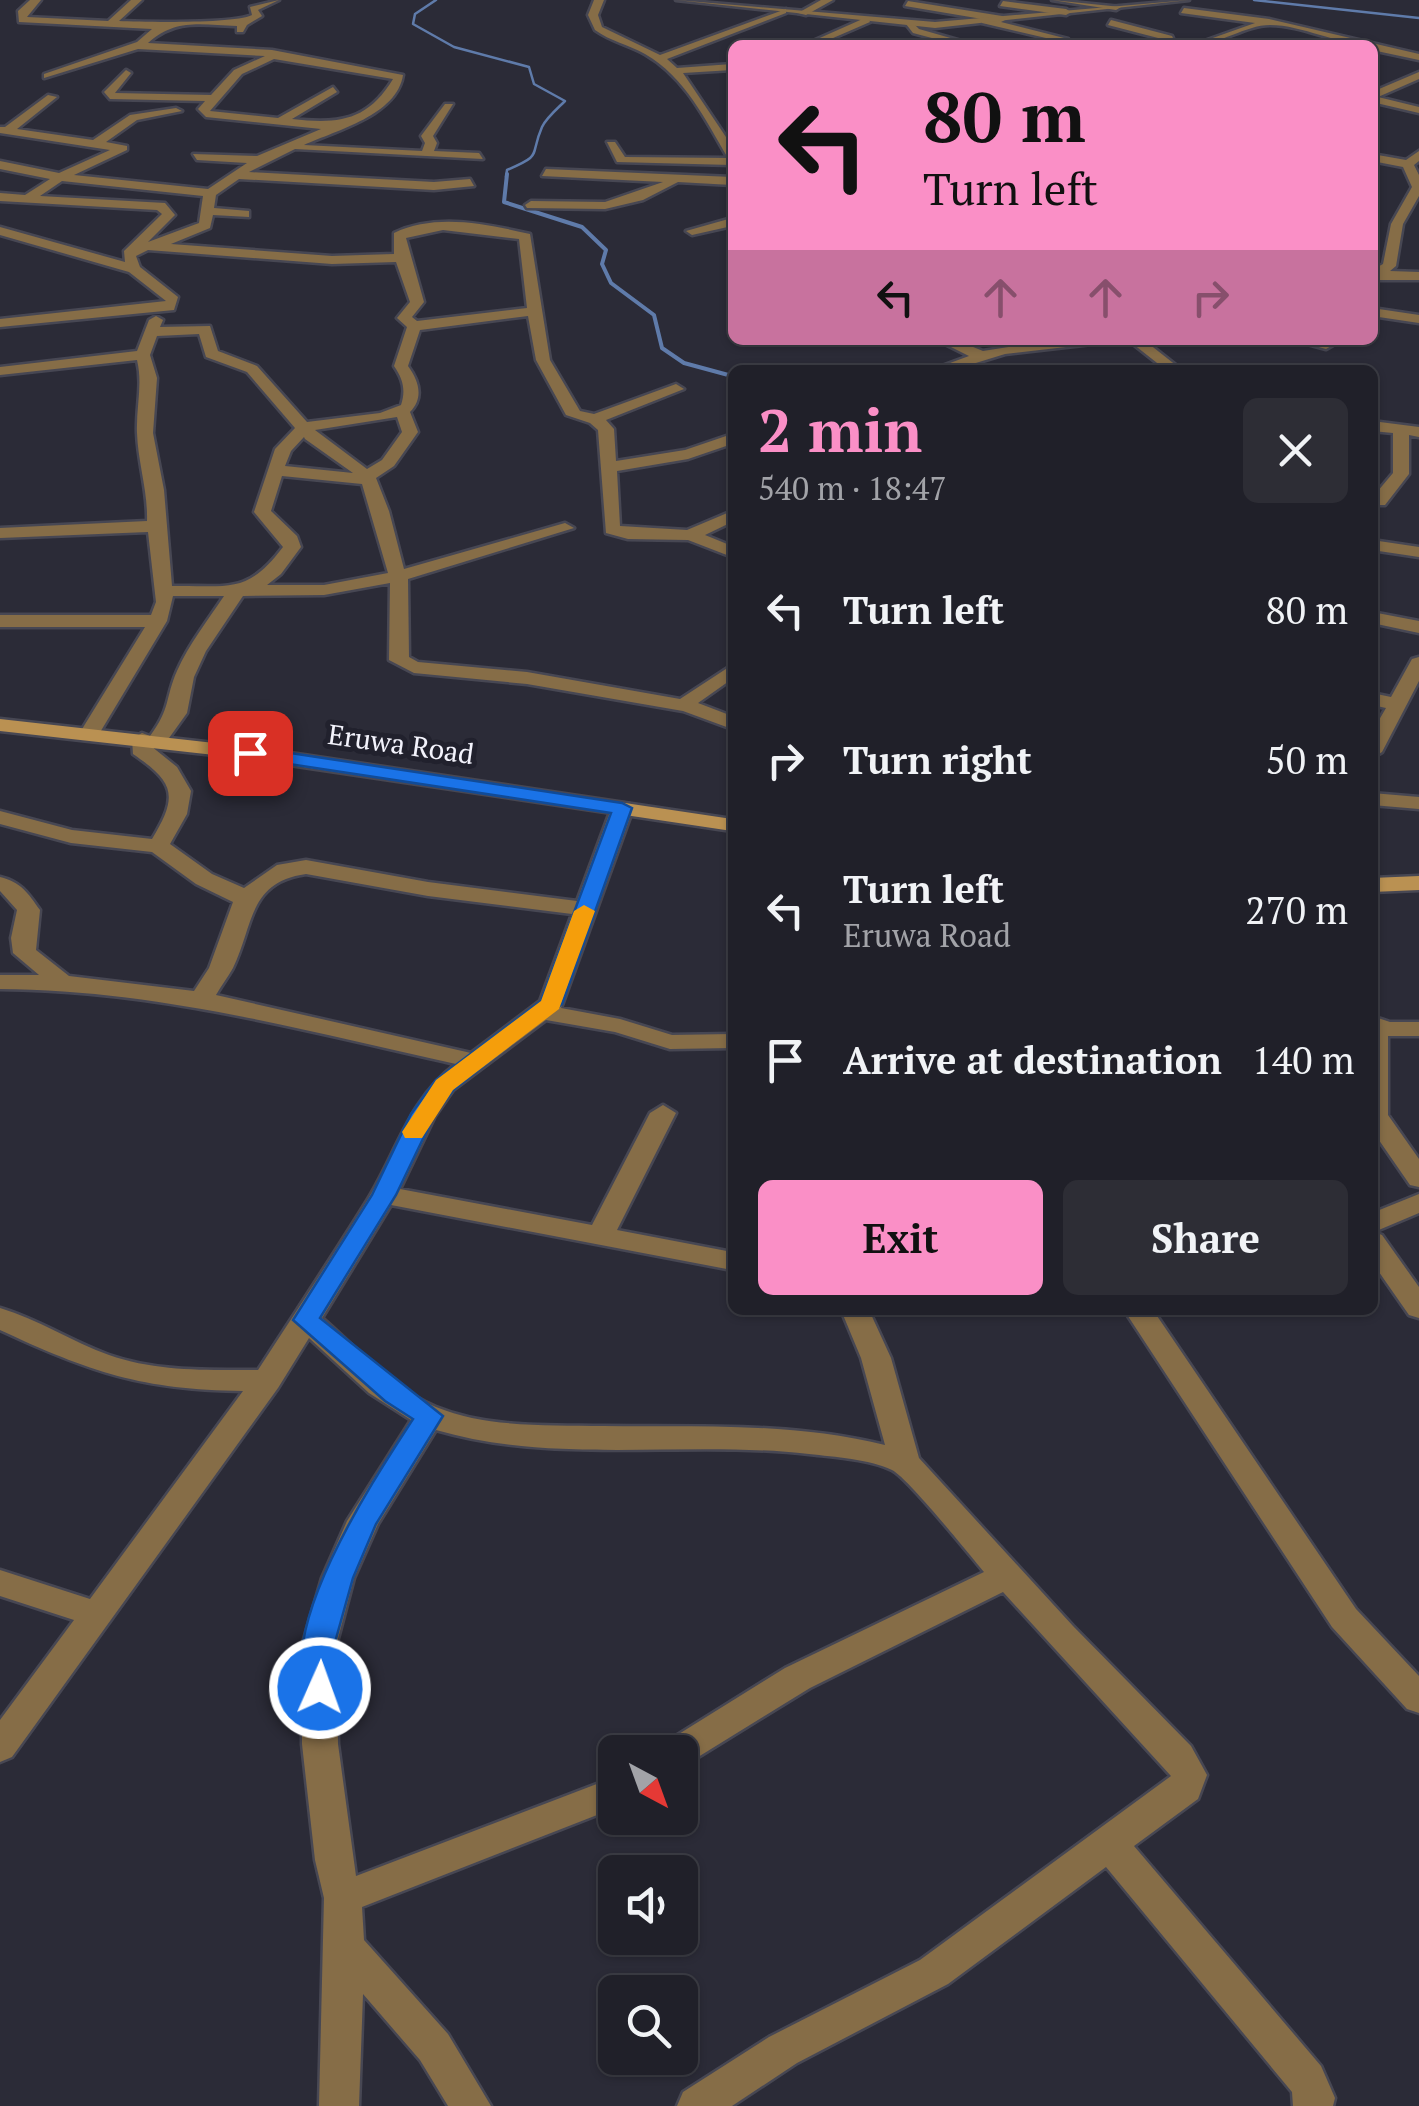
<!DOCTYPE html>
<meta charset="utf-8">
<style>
body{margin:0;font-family:"PT Serif",serif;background:#2d2d35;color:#f1f3f6;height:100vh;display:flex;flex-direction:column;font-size:38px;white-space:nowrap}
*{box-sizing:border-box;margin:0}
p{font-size:32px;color:#a2a3a8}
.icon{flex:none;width:55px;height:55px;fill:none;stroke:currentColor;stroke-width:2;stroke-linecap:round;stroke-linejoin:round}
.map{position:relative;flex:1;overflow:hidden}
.drawer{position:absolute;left:728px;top:365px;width:650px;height:950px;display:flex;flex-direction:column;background:#202029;border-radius:15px;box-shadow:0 2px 8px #0004,0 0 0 2px #3d3e46}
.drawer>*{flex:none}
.guide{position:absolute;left:728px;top:40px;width:650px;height:305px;border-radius:15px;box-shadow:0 2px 8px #0004,0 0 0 2px #3d3e46;background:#fa8fc6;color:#111;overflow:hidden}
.needle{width:65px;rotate:139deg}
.buttons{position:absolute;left:598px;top:1735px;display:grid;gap:20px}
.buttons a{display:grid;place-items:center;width:100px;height:100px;border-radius:15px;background:#202029;box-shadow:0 2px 8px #0004,0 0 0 2px #3d3e46;font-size:50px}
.pin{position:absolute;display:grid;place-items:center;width:85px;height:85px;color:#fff;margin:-42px;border-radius:20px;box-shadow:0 5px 15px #0006}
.me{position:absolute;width:110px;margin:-55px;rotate:2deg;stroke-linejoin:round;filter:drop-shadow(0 0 8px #0008)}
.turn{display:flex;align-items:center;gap:35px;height:210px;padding:0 30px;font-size:45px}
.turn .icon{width:130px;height:130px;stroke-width:2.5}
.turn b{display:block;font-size:70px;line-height:85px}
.lanes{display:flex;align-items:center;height:95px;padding:0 30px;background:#0003;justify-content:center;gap:50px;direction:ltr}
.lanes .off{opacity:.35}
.round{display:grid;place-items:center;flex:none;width:105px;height:105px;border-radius:15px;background:#2d2d35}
.headline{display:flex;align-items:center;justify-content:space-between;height:170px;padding:0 30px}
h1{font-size:60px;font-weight:800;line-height:75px;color:#fa8fc6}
.cta{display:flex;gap:20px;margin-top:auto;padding:20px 30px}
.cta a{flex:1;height:115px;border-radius:15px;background:#fa8fc6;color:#111;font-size:40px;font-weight:800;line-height:115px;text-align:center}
.cta a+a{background:#2d2d35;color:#f1f3f6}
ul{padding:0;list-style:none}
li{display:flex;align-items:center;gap:30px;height:150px;padding:0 30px}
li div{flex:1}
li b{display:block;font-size:38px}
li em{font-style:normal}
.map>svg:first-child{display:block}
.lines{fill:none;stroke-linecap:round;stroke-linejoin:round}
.stream-far1{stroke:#5f7baa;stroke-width:2.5}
.stream{stroke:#5f7baa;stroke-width:4}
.minor-casing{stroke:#474753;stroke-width:5}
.tertiary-casing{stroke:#474753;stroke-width:5}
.secondary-casing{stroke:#474753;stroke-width:5}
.minor{fill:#866d47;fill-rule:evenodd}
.tertiary{fill:#866d47;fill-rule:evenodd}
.secondary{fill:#ba9152;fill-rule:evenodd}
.route{fill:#1a73e8;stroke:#114b97;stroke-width:2.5}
.slow{fill:#f59e0b}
.labels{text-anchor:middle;stroke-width:10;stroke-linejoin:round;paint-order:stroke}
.street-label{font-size:28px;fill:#f3f3fc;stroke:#21212d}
</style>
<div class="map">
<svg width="1419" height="2106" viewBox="0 0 1419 2106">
<rect width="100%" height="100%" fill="#2b2b37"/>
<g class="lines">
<path class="stream-far1" d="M436,0L415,14L413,24L454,47L529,67L534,84L565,101C558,108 546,118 542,127C529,157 544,154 507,170L506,177
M1254,0L1419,18"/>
<path class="stream" d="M507,174L504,202L582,227L606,250L602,264L611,283L654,315L662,348L684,363L732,376"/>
<defs>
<path id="minor" d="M30,0H41L27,17L108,21L131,0H142L119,21C143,22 234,24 252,15L250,7L279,0L258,10L262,16L247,25L243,32H237V26C201,25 176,18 148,43L272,50L403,75C397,115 337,130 304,145L422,151L425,143L421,136L445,104H453L433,136L437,143L434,151L479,153L483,159L295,149L249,172L434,182L470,179L474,186L434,190L239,179L216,195L214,208L249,211V217L213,215L210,228L171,244L332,256L394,254V233C436,213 486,224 530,234L550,360L580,411L594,414L676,384L684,389L606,420L614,429L616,461L685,450L732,434V444L688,459L617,471L620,526L687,530L732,511V522L705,535L732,546V557L688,540L628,539L606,533L598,430L590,423L566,415L536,360L528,316L420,330L408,366C419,381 424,398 410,412L418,432L394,466L376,478L389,511L404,569L565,523L574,528L408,579L409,657L418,662L527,672L680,699L732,665V679L698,703L732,716V729L683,711L527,684L414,673L389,660L390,583L324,595L243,596L206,651L194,677L187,713L164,745L151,746L177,767L191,791L187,814L170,844L212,874L244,888L277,865L306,860L428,882L577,901L611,809L622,803L630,804L633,809L561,1008L620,1019L672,1035L732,1034V1048L670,1049L615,1032L546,1020L453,1090L435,1116L400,1189L592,1225L650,1113L663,1105L676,1113L617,1230L732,1252V1270L391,1205L322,1318C357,1348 392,1389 436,1407C487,1428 548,1425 603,1426C697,1427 793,1422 885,1445L861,1358L841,1310H869L891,1358L919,1458L1073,1626L1191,1746L1207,1775L1198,1799L1134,1846L1321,2066L1335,2098L1333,2106H1293L1292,2092L1106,1867L948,1984L797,2063L732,2106H677L683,2092L769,2037L920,1960L1171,1776L1003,1592L810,1688L690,1762L680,1766V1752H661L666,1742L785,1668L984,1572C968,1553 908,1478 892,1470C869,1459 835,1457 809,1454C686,1440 556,1465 436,1430L378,1524L354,1578L336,1646L338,1744L356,1876L615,1777V1808L362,1907L364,1940L448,2034L491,2106H448L420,2060L363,1994L359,2106H319L324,1898L315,1860L302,1744V1646L322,1578L347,1521L411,1420L369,1393L309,1338L278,1388L12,1757L0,1762V1720L74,1620L0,1596V1570L90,1599L243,1391C143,1390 90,1372 0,1330V1308C38,1319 72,1342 109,1355C157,1372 209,1370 258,1370C295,1313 332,1257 368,1199C397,1152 409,1099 456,1064C303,1030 157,990 0,989V975H39L13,953L11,938L17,910L0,891V877C21,882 28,893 40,910L36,950L69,976L194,991L209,968L233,902L196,884L152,852L71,843L0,824V811L72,830L152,839C179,795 174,782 133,754L132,739L142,733L150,736C171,708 165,698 177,671C189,644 208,620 224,596H173L167,621L99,734L96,738H82L79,734L145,627H0V615H151L156,602L148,532L0,538V528L147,521C148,491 138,463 137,433C136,407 143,385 137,360L0,375V367L137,351L149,320L156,316L163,320L160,327L210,326L218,351L257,366L307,422L380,413L401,405C406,390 403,379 394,366L407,327L397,318L410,302L396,262L332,264L148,250L136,256L140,267L178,297L174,310L0,327V319L166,301L129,272L0,235V227L125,262L124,251L162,214L157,210L0,201V193L25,195L50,179L0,169V161L59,173L110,150L0,133V127H5L48,95L57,97L17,129L93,140L130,115L176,108L182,111L137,120L106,142L127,146V150L74,175L208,189L247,163L197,160L193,154L257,156L321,129L206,117L198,109L205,101L110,99L104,92L126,70L131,73L115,93L211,95L234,70L265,56L138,49L44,78V74L137,42L152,29L19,22L18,11ZM274,59L393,79C367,122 337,124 292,119L337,92L333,87L278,118L210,111L242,74ZM62,181L203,196L199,223L148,242L175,215L165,203L40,196ZM443,230L519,239L527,308L417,321L412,317L424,302L406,238ZM199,334L206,357L247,372L295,428L275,449L254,512L283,547C247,595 228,585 172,586L164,490L153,433L157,378L150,355L157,336ZM397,417L402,432L382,460L367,469L315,430ZM304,437L305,439L353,473L285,466L291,451ZM282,476L362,484L388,573L324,585H267L281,574L301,547L297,536L271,511ZM306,874L428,896L572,914L540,1001L471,1053L216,995C221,986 228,977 233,968C254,925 248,882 306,874Z
M594,0H604L598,15L602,27L660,55L786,9V13L667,59L677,68L732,64V70L683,73L732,146V165L617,162L607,142H615L625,157L728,158C705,119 685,77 645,54C629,45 610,41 595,30L588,15Z
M821,0H833L806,15L798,13Z
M1052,0L1121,7L1116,10Z
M908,1L1002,16L1007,19L1001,22L1068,39L1063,42L982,23V19L905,6Z
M1003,1L1066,9L1071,12L1066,15L1000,6Z
M1184,8L1269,19L1419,54V60L1372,50V45C1337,45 1303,25 1270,25C1245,25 1220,45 1193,45L1255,23L1181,13Z
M867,17L870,22L817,45H804Z
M1111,20L1172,36L1173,38L1158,45H1144L1158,38L1108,25Z
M911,21L919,29L975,45H958L913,33L906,24Z
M1419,72V79L1378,97L1419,107V113L1372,102V92Z
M1419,151V161L1414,165L1419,175V196L1403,224L1396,266L1390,271L1419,272V280H1372V270L1383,264L1391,224L1412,187L1403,167L1372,161V154L1406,160Z
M546,169L732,177V185L678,182L643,200L605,209L527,208L525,205L531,201L605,202L663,182L542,176Z
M732,218V226L692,235L686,231Z
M1372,308L1419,315V323L1372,316Z
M937,340H956L983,351L1053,340H1099L1092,344L1005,354L953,370H931L969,356Z
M1128,340H1144L1182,370H1166Z
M1293,340H1323L1333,345L1326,349Z
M1372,421L1419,427V437L1409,435V474L1385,505H1373L1372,498L1393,473V433L1372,431Z
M1372,540L1419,547V557L1372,550Z
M1372,612L1419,621V633L1372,623Z
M1419,657V681L1382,752L1372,758V732L1386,708L1372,705V693L1391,697L1412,659Z
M1372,793L1419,797V809L1372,805Z
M1372,1016L1390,1022H1419V1036H1388V1115L1419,1159V1187L1410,1185L1372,1130Z
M1419,1194V1213L1374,1232L1382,1235L1419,1287V1318L1409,1315L1372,1262V1213Z
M1124,1310H1153L1356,1609L1419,1676V1713L1407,1709L1332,1627Z"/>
<path id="tertiary" d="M676,0L935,22L1189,0L935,28Z"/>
<path id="secondary" d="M0,719L250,747L732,819V831L250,759L0,731Z
M1419,876V890L1372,892V878Z"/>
</defs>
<use href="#minor" class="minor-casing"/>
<use href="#tertiary" class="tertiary-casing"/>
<use href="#secondary" class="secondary-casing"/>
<use href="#minor" class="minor"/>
<use href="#tertiary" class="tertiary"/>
<use href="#secondary" class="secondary"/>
</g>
<path class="route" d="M250,747L622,803L632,808L562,1004L453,1090L434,1116L396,1195L320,1318L443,1416L376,1524L353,1578L334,1646L335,1688L331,1697L320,1700L308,1697C274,1629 376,1476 413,1419L385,1401L293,1320L372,1195L411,1114L436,1080L541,1001L611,813L243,757L240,753Z"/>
<path class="slow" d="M584,905L595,911L559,1009L453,1090L422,1138H405L402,1132L436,1080L541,1001L574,911Z"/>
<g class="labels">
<g class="street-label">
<text transform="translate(401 744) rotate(8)" y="10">Eruwa Road</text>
</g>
</g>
</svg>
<div class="buttons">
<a><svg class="needle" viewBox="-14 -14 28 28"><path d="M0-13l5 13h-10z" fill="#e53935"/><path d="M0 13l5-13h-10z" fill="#a2a3a8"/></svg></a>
<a><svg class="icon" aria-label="sound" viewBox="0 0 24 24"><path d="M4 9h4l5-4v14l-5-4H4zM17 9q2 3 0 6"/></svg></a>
<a><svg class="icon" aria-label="search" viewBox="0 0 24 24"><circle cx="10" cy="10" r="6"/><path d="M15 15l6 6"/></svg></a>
</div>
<div class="pin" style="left:250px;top:753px;background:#d93025"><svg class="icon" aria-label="arrive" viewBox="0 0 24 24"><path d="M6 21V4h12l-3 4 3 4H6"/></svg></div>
<svg class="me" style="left:320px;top:1688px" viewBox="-20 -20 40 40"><circle r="17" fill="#1a73e8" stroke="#fff" stroke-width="3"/><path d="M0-11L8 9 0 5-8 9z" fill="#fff"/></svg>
<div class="guide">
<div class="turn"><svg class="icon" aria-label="left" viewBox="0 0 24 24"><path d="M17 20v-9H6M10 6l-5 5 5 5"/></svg><div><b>80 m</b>Turn left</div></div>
<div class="lanes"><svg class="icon" aria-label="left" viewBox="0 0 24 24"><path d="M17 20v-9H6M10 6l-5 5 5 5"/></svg><svg class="icon off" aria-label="ahead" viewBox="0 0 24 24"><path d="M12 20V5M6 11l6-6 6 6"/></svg><svg class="icon off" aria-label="ahead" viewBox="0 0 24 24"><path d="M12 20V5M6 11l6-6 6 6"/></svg><svg class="icon off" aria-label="right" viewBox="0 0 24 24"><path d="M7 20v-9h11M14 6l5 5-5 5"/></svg></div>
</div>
<section class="drawer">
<div class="headline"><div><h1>2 min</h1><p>540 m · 18:47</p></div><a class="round"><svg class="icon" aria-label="close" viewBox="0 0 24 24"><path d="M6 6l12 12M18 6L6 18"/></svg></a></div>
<ul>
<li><svg class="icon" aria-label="left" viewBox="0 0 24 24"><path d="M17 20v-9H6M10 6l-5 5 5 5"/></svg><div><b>Turn left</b></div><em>80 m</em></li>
<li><svg class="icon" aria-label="right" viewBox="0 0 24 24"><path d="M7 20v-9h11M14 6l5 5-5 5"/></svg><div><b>Turn right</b></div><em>50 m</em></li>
<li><svg class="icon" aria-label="left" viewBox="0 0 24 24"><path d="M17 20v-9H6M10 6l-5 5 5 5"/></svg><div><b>Turn left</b><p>Eruwa Road</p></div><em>270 m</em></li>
<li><svg class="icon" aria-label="arrive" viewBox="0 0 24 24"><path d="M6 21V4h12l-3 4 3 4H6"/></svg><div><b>Arrive at destination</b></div><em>140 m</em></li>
</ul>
<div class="cta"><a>Exit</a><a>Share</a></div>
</section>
</div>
